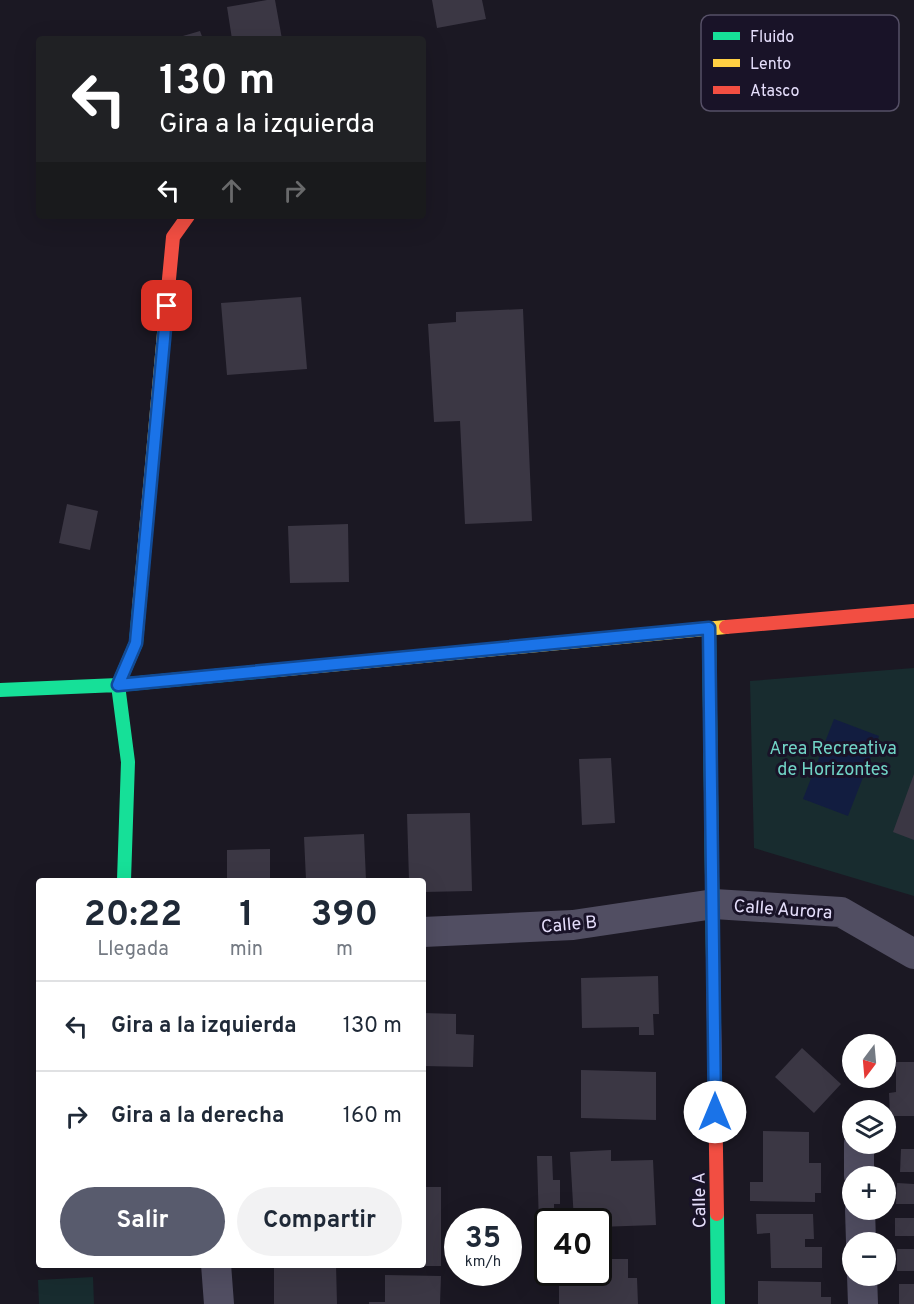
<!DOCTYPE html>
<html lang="es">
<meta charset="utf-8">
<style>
body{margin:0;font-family:Overpass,sans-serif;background:#f2f2f3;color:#1f2937;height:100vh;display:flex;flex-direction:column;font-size:22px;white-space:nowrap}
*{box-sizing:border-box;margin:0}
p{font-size:20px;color:#747a83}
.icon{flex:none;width:33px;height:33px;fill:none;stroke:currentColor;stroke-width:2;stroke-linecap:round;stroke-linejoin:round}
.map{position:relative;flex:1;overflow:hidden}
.sheet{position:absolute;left:36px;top:878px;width:390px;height:390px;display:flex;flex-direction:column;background:#fff;border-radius:6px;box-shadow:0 6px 24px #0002}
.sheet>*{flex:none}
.guide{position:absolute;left:36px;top:36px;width:390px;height:183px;border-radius:6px;box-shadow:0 6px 24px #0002;background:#202124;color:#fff;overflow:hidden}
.needle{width:39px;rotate:196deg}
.tools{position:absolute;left:842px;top:1034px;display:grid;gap:12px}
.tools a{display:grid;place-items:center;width:54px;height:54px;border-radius:50%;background:#fff;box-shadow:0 6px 24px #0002;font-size:30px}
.speed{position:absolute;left:444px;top:1208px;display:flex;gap:12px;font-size:30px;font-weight:700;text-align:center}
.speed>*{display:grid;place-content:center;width:78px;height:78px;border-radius:50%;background:#fff;box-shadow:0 6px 24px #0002;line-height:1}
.speed small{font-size:15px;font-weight:400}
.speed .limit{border:3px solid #111;border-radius:9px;background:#fff;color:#111}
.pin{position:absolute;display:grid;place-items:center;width:51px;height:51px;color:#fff;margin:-26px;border-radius:12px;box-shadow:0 3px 9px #0006}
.me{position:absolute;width:66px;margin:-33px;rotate:0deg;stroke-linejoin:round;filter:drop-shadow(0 0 4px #0008)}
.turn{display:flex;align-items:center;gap:21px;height:126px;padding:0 24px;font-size:27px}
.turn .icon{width:78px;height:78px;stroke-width:2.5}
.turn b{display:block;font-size:42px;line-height:51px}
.lanes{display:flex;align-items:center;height:57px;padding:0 24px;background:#0003;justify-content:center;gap:30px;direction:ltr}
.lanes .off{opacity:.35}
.eta{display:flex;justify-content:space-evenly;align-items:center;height:102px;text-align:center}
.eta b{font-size:36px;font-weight:700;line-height:42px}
.cta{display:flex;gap:12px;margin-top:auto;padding:12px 24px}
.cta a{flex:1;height:69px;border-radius:36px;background:#585b6d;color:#fff;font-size:24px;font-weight:700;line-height:69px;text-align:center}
.cta a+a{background:#f2f2f3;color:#1f2937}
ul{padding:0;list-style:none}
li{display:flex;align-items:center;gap:18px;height:90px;padding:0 24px;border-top:2px solid #e0e1e3}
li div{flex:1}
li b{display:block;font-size:22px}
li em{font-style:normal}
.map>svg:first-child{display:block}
.green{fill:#182c2f}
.water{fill:#121d40}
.building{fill:#3b3744}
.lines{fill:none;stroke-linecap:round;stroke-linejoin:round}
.street{stroke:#514e62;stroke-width:30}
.fast{stroke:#16e098;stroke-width:14}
.slow{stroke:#ffcf43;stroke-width:14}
.jam{stroke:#f24e42;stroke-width:14}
.route-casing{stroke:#114b97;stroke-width:15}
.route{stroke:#1a73e8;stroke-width:10}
.labels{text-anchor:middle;stroke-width:6;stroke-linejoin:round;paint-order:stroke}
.park-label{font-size:18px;fill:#71d4c6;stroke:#191328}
.street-label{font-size:18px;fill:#e5defb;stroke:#191328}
.key{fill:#191328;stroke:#565067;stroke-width:1.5}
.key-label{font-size:16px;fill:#e5defb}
</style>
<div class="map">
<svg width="914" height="1304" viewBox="0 0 914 1304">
<rect width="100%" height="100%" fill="#1b1823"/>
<path class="green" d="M914,668V896L754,848L750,681Z
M93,1277L94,1304H39L38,1280Z"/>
<path class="water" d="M834,719L879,736L848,816L803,799Z"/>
<path class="building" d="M267,0H275L282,39H232L227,7Z
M432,0H482L486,19L437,28Z
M200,31L203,39H176V38Z
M301,297L307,369L227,375L221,303Z
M523,309L532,521L465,524L460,421L434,422L428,324L456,322V312Z
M67,504L98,511L90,550L59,543Z
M348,524L349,582L290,583L288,526Z
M611,758L615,823L582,825L579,759Z
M914,774V840L893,832Z
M470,813L472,891L423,892V880H409L407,814Z
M364,834L366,880H306L304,837Z
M270,849V880H227V850Z
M658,976L659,1014H653L654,1035H639V1027L582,1028L581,978Z
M423,1013L456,1014V1034L474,1035L473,1067L423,1066Z
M802,1048L841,1084L814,1113L775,1077Z
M896,1062H914V1116H890L889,1093L896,1092Z
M581,1070L656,1072V1120L581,1118Z
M763,1131L809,1132V1163H821V1193H815V1202L750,1201V1182H763Z
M901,1149H914V1172H900Z
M611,1150V1161L653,1160L656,1225L598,1227V1221H574L570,1152Z
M537,1156H552L553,1180H560V1204H554V1221H548V1226H539Z
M897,1183L914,1184V1204H896Z
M423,1187H441V1266H423Z
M756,1214H813L814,1239H805V1247H822V1268H771L770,1233L757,1234Z
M895,1218H914V1236H895Z
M897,1249H914V1271H897Z
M598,1259H628V1278H637L638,1304H559V1272H598Z
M274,1264H336L337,1304H274Z
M385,1275L441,1276L440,1304H369V1302H385Z
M758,1281L821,1282V1297H831V1304H758Z
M899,1284H914V1304H899Z"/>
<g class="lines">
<path class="street" d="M423,932L573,925L714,904L841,912L914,954
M859,1143V1176
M860,1209L861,1242
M216,1264L219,1304
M862,1275L863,1304"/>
<path class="fast" d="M709,628L713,958
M0,690L118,685L277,670
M124,880L128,762L118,685L136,643L139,608
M717,1214L718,1304"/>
<path class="slow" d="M139,608L167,300
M277,670L726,627"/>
<path class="jam" d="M167,300L173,237L188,216
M726,627L914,611
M713,958L717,1214"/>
</g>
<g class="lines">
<defs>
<path id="route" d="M167,306L136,643L118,685L709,628L715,1112"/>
</defs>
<use href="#route" class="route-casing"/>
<use href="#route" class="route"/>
</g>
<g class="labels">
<g class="park-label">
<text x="833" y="754">Area Recreativa<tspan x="833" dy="21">de Horizontes</tspan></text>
</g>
<g class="street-label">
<text transform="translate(783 909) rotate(4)" y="6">Calle Aurora</text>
<text transform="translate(569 924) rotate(-5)" y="6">Calle B</text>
<text transform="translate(699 1200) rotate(-91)" y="6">Calle A</text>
</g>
</g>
<rect x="701" y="15" width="198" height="96" rx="9" class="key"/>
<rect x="713" y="32" width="27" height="8" fill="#16e098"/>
<rect x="713" y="59" width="27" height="8" fill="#ffcf43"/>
<rect x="713" y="86" width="27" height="8" fill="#f24e42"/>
<g class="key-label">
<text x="750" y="42">Fluido</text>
<text x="750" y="69">Lento</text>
<text x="750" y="96">Atasco</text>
</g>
</svg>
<div class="tools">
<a><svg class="needle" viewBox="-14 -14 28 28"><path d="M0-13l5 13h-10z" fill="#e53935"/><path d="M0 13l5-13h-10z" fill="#747a83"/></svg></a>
<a><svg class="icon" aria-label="layers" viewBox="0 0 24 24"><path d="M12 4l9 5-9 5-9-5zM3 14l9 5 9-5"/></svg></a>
<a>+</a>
<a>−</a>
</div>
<div class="speed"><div>35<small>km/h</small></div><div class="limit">40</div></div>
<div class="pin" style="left:167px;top:306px;background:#d93025"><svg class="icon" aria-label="arrive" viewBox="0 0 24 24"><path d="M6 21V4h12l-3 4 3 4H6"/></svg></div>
<svg class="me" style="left:715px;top:1112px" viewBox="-20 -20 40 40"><circle r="19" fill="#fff"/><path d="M0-13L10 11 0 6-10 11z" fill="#1a73e8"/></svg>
<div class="guide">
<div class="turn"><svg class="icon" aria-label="left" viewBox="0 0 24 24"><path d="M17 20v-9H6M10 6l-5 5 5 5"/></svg><div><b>130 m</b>Gira a la izquierda</div></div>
<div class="lanes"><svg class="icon" aria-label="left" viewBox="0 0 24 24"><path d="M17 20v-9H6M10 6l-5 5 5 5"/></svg><svg class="icon off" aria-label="ahead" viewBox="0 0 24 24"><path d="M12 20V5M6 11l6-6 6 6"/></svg><svg class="icon off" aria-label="right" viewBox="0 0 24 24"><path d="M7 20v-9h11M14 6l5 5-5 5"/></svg></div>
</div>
<section class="sheet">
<div class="eta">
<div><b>20:22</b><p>Llegada</p></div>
<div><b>1</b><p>min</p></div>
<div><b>390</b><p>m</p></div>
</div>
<ul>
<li><svg class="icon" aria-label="left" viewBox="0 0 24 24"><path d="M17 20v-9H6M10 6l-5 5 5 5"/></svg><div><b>Gira a la izquierda</b></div><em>130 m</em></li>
<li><svg class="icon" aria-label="right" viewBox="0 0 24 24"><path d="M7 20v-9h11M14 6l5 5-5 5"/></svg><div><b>Gira a la derecha</b></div><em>160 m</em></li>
</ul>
<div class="cta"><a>Salir</a><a>Compartir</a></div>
</section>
</div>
